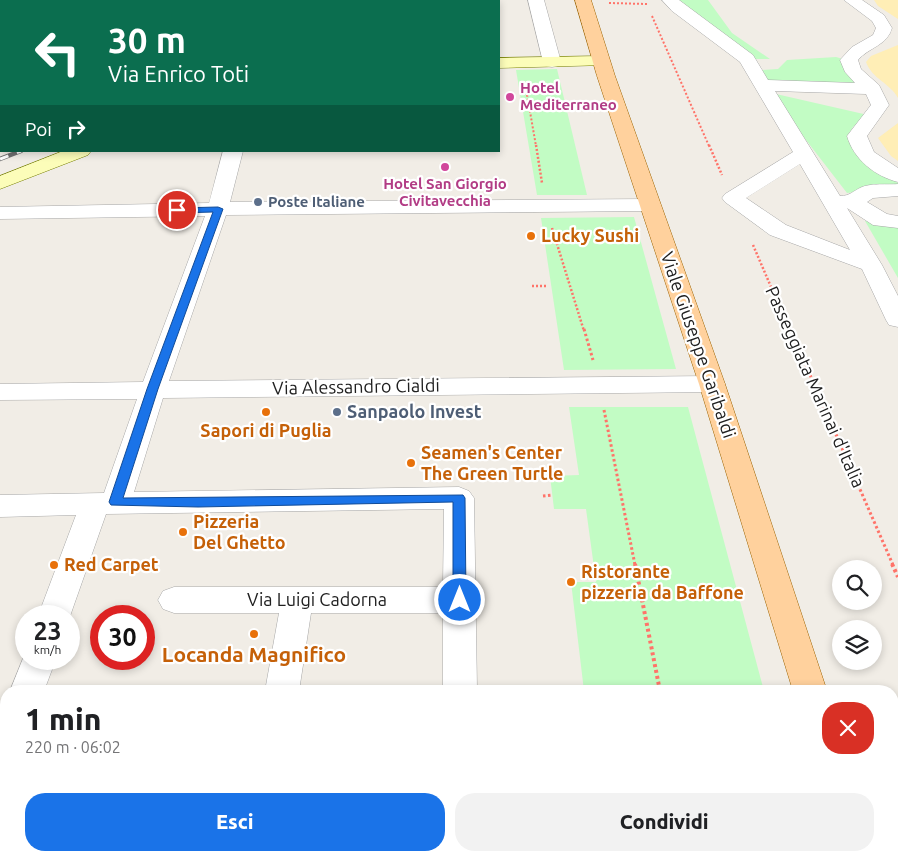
<!DOCTYPE html>
<html lang="it">
<meta charset="utf-8">
<style>
body{margin:0;font-family:Ubuntu,sans-serif;background:#f2f2f2;color:#202124;height:100vh;display:flex;flex-direction:column;font-size:19px;white-space:nowrap}
*{box-sizing:border-box;margin:0}
p{font-size:16px;color:#757577}
.icon{flex:none;width:28px;height:28px;fill:none;stroke:currentColor;stroke-width:2;stroke-linecap:round;stroke-linejoin:round}
.map{position:relative;flex:1;overflow:hidden}
.sheet{position:absolute;left:0px;top:685px;width:899px;height:176px;display:flex;flex-direction:column;background:#fff;border-radius:20px 20px 0 0;box-shadow:0 2px 8px #0003}
.sheet>*{flex:none}
.top-card{position:absolute;left:0px;top:0px;width:500px;height:152px;box-shadow:0 2px 8px #0003;background:#0b6e4f;color:#fff;overflow:hidden}
.buttons{position:absolute;left:832px;top:560px;display:grid;gap:10px}
.buttons a{display:grid;place-items:center;width:50px;height:50px;border-radius:50%;background:#fff;box-shadow:0 2px 8px #0003;font-size:25px}
.speed{position:absolute;left:15px;top:605px;display:flex;gap:10px;font-size:25px;font-weight:700;text-align:center}
.speed>*{display:grid;place-content:center;width:65px;height:65px;border-radius:50%;background:#fff;box-shadow:0 2px 8px #0003;line-height:1}
.speed small{font-size:12px;font-weight:400}
.speed .limit{border:8px solid #d22;background:#fff;color:#111}
.pin{position:absolute;display:grid;place-items:center;width:42px;height:42px;color:#fff;margin:-21px;border:2px solid #fff;border-radius:50%;box-shadow:0 1px 5px #0007}
.me{position:absolute;width:55px;margin:-28px;rotate:0deg;stroke-linejoin:round;filter:drop-shadow(0 0 4px #0008)}
.turn{display:flex;align-items:center;gap:18px;height:105px;padding:0 25px;font-size:22px}
.turn .icon{width:65px;height:65px;stroke-width:2.5}
.turn b{display:block;font-size:35px;line-height:42px}
.then{display:flex;align-items:center;height:48px;padding:0 25px;background:#0003;gap:10px;font-size:19px}
.round{display:grid;place-items:center;flex:none;width:52px;height:52px;border-radius:20px;background:#f2f2f2}
.head{display:flex;align-items:center;justify-content:space-between;height:85px;padding:0 25px}
h1{font-size:30px;font-weight:800;line-height:38px}
.button{display:flex;gap:10px;margin-top:auto;padding:10px 25px}
.button a{flex:1;height:58px;border-radius:20px;background:#1a73e8;color:#fff;font-size:20px;font-weight:800;line-height:58px;text-align:center}
.button a+a{background:#f2f2f2;color:#202124}
.map>svg:first-child{display:block}
.sand{fill:#ffeeb6}
.park{fill:#c2fcc4}
.lines{fill:none;stroke-linecap:round;stroke-linejoin:round}
.street-casing{stroke:#a7a7a7;stroke-width:1}
.secondary-casing{stroke:#757e00;stroke-width:1}
.primary-casing{stroke:#9c6300;stroke-width:1}
.path-far3{stroke:#ff7369;stroke-width:2;stroke-dasharray:2 2;stroke-linecap:butt}
.path-far2{stroke:#ff7369;stroke-width:2.5;stroke-dasharray:2 2;stroke-linecap:butt}
.path-far1{stroke:#ff7369;stroke-width:3;stroke-dasharray:2.5 2.5;stroke-linecap:butt}
.path{stroke:#ff7369;stroke-width:4;stroke-dasharray:3 3;stroke-linecap:butt}
.street{fill:#fff;fill-rule:evenodd}
.secondary{fill:#fcfdb9;fill-rule:evenodd}
.primary{fill:#ffd19d;fill-rule:evenodd}
.rail-far1-casing{stroke:#6e6e6e;stroke-width:4}
.rail-casing{stroke:#6e6e6e;stroke-width:4.5}
.rail-far1{stroke:#fff;stroke-width:2.5;stroke-dasharray:7;stroke-linecap:butt}
.rail{stroke:#fff;stroke-width:3;stroke-dasharray:9;stroke-linecap:butt}
.route{fill:#1a73e8;stroke:#114b97}
.hotel-dot{fill:#d1479c;stroke:#fff;stroke-width:2}
.service-dot{fill:#5c6f8a;stroke:#fff;stroke-width:2}
.food-dot{fill:#e8710a;stroke:#fff;stroke-width:2}
.labels{text-anchor:middle;stroke-width:4.5;stroke-linejoin:round;paint-order:stroke}
.far-hotel-label{font-size:15px;font-weight:bold;fill:#b23c85;stroke:#fff;text-anchor:start}
.far-service-label{font-size:15px;font-weight:bold;fill:#4e5e75;stroke:#fff;text-anchor:start}
.food-label{font-size:18px;font-weight:bold;fill:#c56008;stroke:#fff;text-anchor:start}
.street-label{font-size:18px;fill:#202020;stroke:#fff}
.service-label{font-size:18px;font-weight:bold;fill:#4e5e75;stroke:#fff;text-anchor:start}
.near-food-label{font-size:21px;font-weight:bold;fill:#c56008;stroke:#fff}
</style>
<div class="map">
<svg width="898" height="861" viewBox="0 0 898 861">
<rect width="100%" height="100%" fill="#f1ede6"/>
<path class="sand" d="M874,0H898V19L878,6Z
M898,45V98C890,83 872,79 866,62L871,56Z
M898,117V161L891,156L878,138L898,123Z"/>
<path class="park" d="M678,0H708L732,33L770,59H755Z
M836,57L843,59L864,86L768,83L761,70L778,69L787,60Z
M557,69L587,195H537L516,70Z
M776,94L868,115L853,127L849,134L854,152L898,183V186L847,193L799,131Z
M634,217L676,369L564,370L541,218Z
M865,221L898,225V278Z
M569,407H688L764,691H584L571,582H596L586,509H554L550,476L579,475Z"/>
<g class="lines">
<defs>
<path id="street" d="M528,0H544L561,62L558,66L552,67L546,66L543,62Z
M662,0H679L753,55L768,80L855,83L845,72L840,60L852,47L873,35L876,28L872,21L844,0H862L884,15L892,28C887,46 869,47 858,60L861,69L879,85L889,105L867,136L874,152L898,168V182C875,176 854,160 847,136L871,105L866,94L775,91L840,196C850,196 853,191 862,187C872,183 887,185 898,184V196L873,198L867,202L887,214L898,216V228L873,225L847,208L882,265L898,296V327L889,325L886,320L862,269L770,235L725,202L722,198L725,194L793,152L740,62L672,11ZM800,164L850,250L786,225L746,198Z
M0,63H1V73H0Z
M0,120H1V132H0Z
M223,151H243L230,202L650,199L657,201L661,205L657,209L650,211L226,215L169,381L712,376L721,378L725,384L721,390L712,392L163,398L134,492L459,487L469,491L474,498L477,691H443V613H311L299,691H265L279,613H174L163,609L158,600L163,591L174,587H443L444,509L106,514L69,619V616H38L76,515L0,517V495L104,493L137,399L0,400V384L143,382L205,216L0,219V207L209,203Z
M26,651V659H56L44,691H10Z
M6,739V789L0,791V741Z
M29,855H478L480,860L26,861Z"/>
<path id="secondary" d="M601,56L607,57L610,61L607,65L499,68V58Z
M63,151H91L88,155L0,189V176Z"/>
<path id="primary" d="M575,0H591L615,76L725,384L827,691H793L699,384L597,76Z
M843,855H883L885,861H845Z"/>
</defs>
<use href="#street" class="street-casing"/>
<use href="#secondary" class="secondary-casing"/>
<use href="#primary" class="primary-casing"/>
<path class="path-far3" d="M609,3L647,4
M652,16L709,146
M525,83L536,146"/>
<path class="path-far2" d="M536,145L542,183
M709,145L722,175
M552,228L584,331
M753,245L790,331
M532,286H547"/>
<path class="path-far1" d="M584,329L593,360
M790,329L893,565
M604,410L635,565
M543,496L552,495"/>
<path class="path" d="M635,564L660,691
M892,564L898,577
M892,767L898,768
M691,855L692,861"/>
<use href="#street" class="street"/>
<use href="#secondary" class="secondary"/>
<use href="#primary" class="primary"/>
<defs>
<path id="rail-far1" d="M312,1L314,0"/>
<path id="rail" d="M0,159L21,151"/>
</defs>
<use href="#rail-far1" class="rail-far1-casing"/>
<use href="#rail" class="rail-casing"/>
<use href="#rail-far1" class="rail-far1"/>
<use href="#rail" class="rail"/>
</g>
<path class="route" d="M218,207L223,209L158,389L123,498L463,495L465,498L466,600L464,604L460,605L455,604L453,600V502L198,507L111,505L109,502L147,389L213,212L177,213L173,210L177,208Z"/>
<g class="hotel-dot">
<circle cx="510" cy="97" r="5"/>
<circle cx="445" cy="167" r="5"/>
</g>
<g class="service-dot">
<circle cx="258" cy="202" r="5"/>
<circle cx="337" cy="412" r="5"/>
</g>
<g class="food-dot">
<circle cx="531" cy="236" r="5"/>
<circle cx="266" cy="412" r="5"/>
<circle cx="411" cy="463" r="5"/>
<circle cx="183" cy="532" r="5"/>
<circle cx="54" cy="565" r="5"/>
<circle cx="571" cy="582" r="5"/>
<circle cx="254" cy="634" r="5"/>
</g>
<g class="labels">
<g class="far-hotel-label">
<text x="520" y="93">Hotel<tspan x="520" dy="17">Mediterraneo</tspan></text>
<text x="445" y="189" text-anchor="middle">Hotel San Giorgio<tspan x="445" dy="17">Civitavecchia</tspan></text>
</g>
<g class="far-service-label">
<text x="268" y="207">Poste Italiane</text>
</g>
<g class="food-label">
<text x="541" y="242">Lucky Sushi</text>
<text x="266" y="437" text-anchor="middle">Sapori di Puglia</text>
<text x="421" y="459">Seamen's Center<tspan x="421" dy="21">The Green Turtle</tspan></text>
<text x="193" y="528">Pizzeria<tspan x="193" dy="21">Del Ghetto</tspan></text>
<text x="64" y="571">Red Carpet</text>
<text x="581" y="578">Ristorante<tspan x="581" dy="21">pizzeria da Baffone</tspan></text>
</g>
<g class="street-label">
<text transform="translate(698 345) rotate(71)" y="6">Viale Giuseppe Garibaldi</text>
<text transform="translate(356 387) rotate(-1)" y="6">Via Alessandro Cialdi</text>
<text transform="translate(815 387) rotate(66)" y="6">Passeggiata Marinai d'Italia</text>
<text x="317" y="606">Via Luigi Cadorna</text>
</g>
<g class="service-label">
<text x="347" y="418">Sanpaolo Invest</text>
</g>
<g class="near-food-label">
<text x="254" y="662">Locanda Magnifico</text>
</g>
</g>
</svg>
<div class="buttons">
<a><svg class="icon" aria-label="search" viewBox="0 0 24 24"><circle cx="10" cy="10" r="6"/><path d="M15 15l6 6"/></svg></a>
<a><svg class="icon" aria-label="layers" viewBox="0 0 24 24"><path d="M12 4l9 5-9 5-9-5zM3 14l9 5 9-5"/></svg></a>
</div>
<div class="speed"><div>23<small>km/h</small></div><div class="limit">30</div></div>
<div class="pin" style="left:177px;top:210px;background:#d93025"><svg class="icon" aria-label="arrive" viewBox="0 0 24 24"><path d="M6 21V4h12l-3 4 3 4H6"/></svg></div>
<svg class="me" style="left:460px;top:600px" viewBox="-20 -20 40 40"><circle r="17" fill="#1a73e8" stroke="#fff" stroke-width="3"/><path d="M0-11L8 9 0 5-8 9z" fill="#fff"/></svg>
<div class="top-card">
<div class="turn"><svg class="icon" aria-label="left" viewBox="0 0 24 24"><path d="M17 20v-9H6M10 6l-5 5 5 5"/></svg><div><b>30 m</b>Via Enrico Toti</div></div>
<div class="then">Poi<svg class="icon" aria-label="right" viewBox="0 0 24 24"><path d="M7 20v-9h11M14 6l5 5-5 5"/></svg></div>
</div>
<section class="sheet">
<div class="head"><div><h1>1 min</h1><p>220 m · 06:02</p></div><a class="round" style="background:#d93025;color:#fff"><svg class="icon" aria-label="close" viewBox="0 0 24 24"><path d="M6 6l12 12M18 6L6 18"/></svg></a></div>
<div class="button"><a>Esci</a><a>Condividi</a></div>
</section>
</div>
